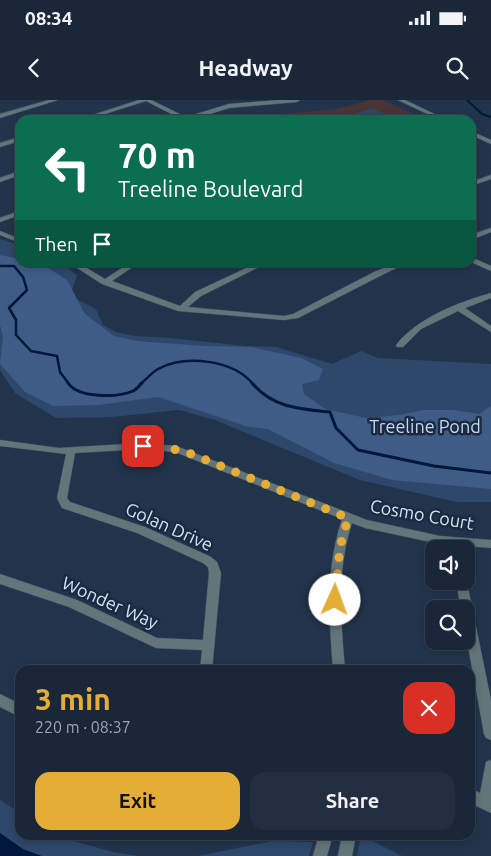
<!DOCTYPE html>
<meta charset="utf-8">
<style>
body{margin:0;font-family:Ubuntu,sans-serif;background:#232f41;color:#f1f3f6;height:100vh;display:flex;flex-direction:column;font-size:19px;white-space:nowrap}
*{box-sizing:border-box;margin:0}
p{font-size:16px;color:#9fa5ae}
.icon{flex:none;width:28px;height:28px;fill:none;stroke:currentColor;stroke-width:2;stroke-linecap:round;stroke-linejoin:round}
.map{position:relative;flex:1;overflow:hidden}
.details{position:absolute;left:15px;top:565px;width:460px;height:175px;display:flex;flex-direction:column;background:#1a2739;border-radius:15px;box-shadow:0 2px 8px #0003,0 0 0 1px #384453}
.details>*{flex:none}
.top-card{position:absolute;left:15px;top:15px;width:461px;height:152px;border-radius:15px;box-shadow:0 2px 8px #0003,0 0 0 1px #384453;background:#0b6e4f;color:#fff;overflow:hidden}
.controls{position:absolute;left:425px;top:440px;display:grid;gap:10px}
.controls a{display:grid;place-items:center;width:50px;height:50px;border-radius:10px;background:#1a2739;box-shadow:0 2px 8px #0003,0 0 0 1px #384453;font-size:25px}
.pin{position:absolute;display:grid;place-items:center;width:42px;height:42px;color:#fff;margin:-21px;border-radius:10px;box-shadow:0 2px 8px #0006}
.me{position:absolute;width:55px;margin:-28px;rotate:2deg;stroke-linejoin:round;filter:drop-shadow(0 0 4px #0008)}
.turn{display:flex;align-items:center;gap:18px;height:105px;padding:0 20px;font-size:22px}
.turn .icon{width:65px;height:65px;stroke-width:2.5}
.turn b{display:block;font-size:35px;line-height:42px}
.then{display:flex;align-items:center;height:48px;padding:0 20px;background:#0003;gap:10px;font-size:19px}
.round{display:grid;place-items:center;flex:none;width:52px;height:52px;border-radius:15px;background:#232f41}
.headline{display:flex;align-items:center;justify-content:space-between;height:85px;padding:0 20px}
h1{font-size:30px;font-weight:700;line-height:38px;color:#e4ad35}
.primary-button{display:flex;gap:10px;margin-top:auto;padding:10px 20px}
.primary-button a{flex:1;height:58px;border-radius:15px;background:#e4ad35;color:#111;font-size:20px;font-weight:700;line-height:58px;text-align:center}
.primary-button a+a{background:#232f41;color:#f1f3f6}
.status{display:flex;justify-content:space-between;align-items:center;height:35px;padding:0 25px;background:#1a2739;direction:ltr}
.status svg{height:14px;fill:currentColor}
header{display:flex;justify-content:space-between;align-items:center;height:65px;padding:0 20px;background:#1a2739;font-size:22px;font-weight:700}
.map>svg:first-child{display:block}
.education{fill:#493436}
.green{fill:#2e486b}
.forest{fill:#3e5c86}
.water{fill:#00173c}
.lines{fill:none;stroke-linecap:round;stroke-linejoin:round}
.stream-far2{stroke:#00173c;stroke-width:2}
.stream-far1{stroke:#00173c;stroke-width:2.5}
.stream{stroke:#00173c;stroke-width:3}
.minor-casing{stroke:#3f5066;stroke-width:1}
.minor{fill:#637579;fill-rule:evenodd}
.route{stroke:#e4ad35;stroke-width:9;stroke-dasharray:0 16.2}
.labels{text-anchor:middle;stroke-width:5;stroke-linejoin:round;paint-order:stroke}
.park-label{font-size:18px;fill:#c4d8f2;stroke:#192a41}
.street-label{font-size:18px;fill:#d6e1f1;stroke:#192a41}
</style>
<div class="status"><b>08:34</b><svg viewBox="0 0 49 12"><path d="M0 12V9h3v3zM5 12V6h3v6zM10 12V3h3v9zM15 12V0h3v12zM26 1h20v11H26zM47 4h2v5h-2z"/></svg></div>
<header><svg class="icon" aria-label="back" viewBox="0 0 24 24"><path d="M15 5l-7 7 7 7"/></svg>Headway<svg class="icon" aria-label="search" viewBox="0 0 24 24"><circle cx="10" cy="10" r="6"/><path d="M15 15l6 6"/></svg></header>
<div class="map">
<svg width="491" height="756" viewBox="0 0 491 756">
<rect width="100%" height="100%" fill="#22344c"/>
<path class="education" d="M370,0H383L426,20H236L257,16L337,9Z"/>
<path class="green" d="M371,8L401,20H359L350,16Z
M0,139L20,145V162L61,163L77,175L70,196L96,209L103,225L116,232L135,236L171,238L245,246L276,247L332,264L361,251L378,258L491,264V402H457L360,380L215,320L179,310L111,317L56,318L15,293L0,270Z
M0,700L20,713V735H53L113,752L138,756H0Z
M361,735L402,756H357Z
M272,741L313,742L309,756H198Z"/>
<path class="forest" d="M0,155L20,159V162L42,164L67,180L85,214L114,236L137,241L205,246L250,247L301,258L323,269L319,280L302,284L304,294L325,309L366,318L399,315L424,310H453L479,314L491,306V389L392,380L334,363L268,329L249,327L158,297L98,305L53,306L25,292L0,264L3,237L0,225Z"/>
<path class="water" d="M0,733L23,749L42,756H0Z"/>
<g class="lines">
<path class="stream-far2" d="M467,0L482,14L491,17"/>
<path class="stream-far1" d="M0,166H14L23,177L27,190L9,208L16,220V235L31,251L57,256L60,272L69,284
M140,284C146,280 152,272 158,269C186,254 233,260 253,284"/>
<path class="stream" d="M68,283C78,298 117,298 133,291C136,290 139,286 142,283
M252,283C273,308 300,309 330,312L336,328L358,350L434,366L491,373"/>
<defs>
<path id="minor" d="M49,0H58L0,18V14Z
M139,0H151L186,17L229,4L279,0H300L297,2L229,8L191,20H179L181,19L146,1L86,20H77Z
M398,0H405L447,20H440Z
M471,31L491,40V44L471,35Z
M20,37V41L0,47V43Z
M20,71V75L0,82V78Z
M491,75V79L471,86V82Z
M20,111V115L0,122V118Z
M491,128V132L471,140V135Z
M0,131L20,139V143L0,135Z
M471,157L491,166V171L471,162Z
M68,162H77L105,179L131,162H140L112,181L180,206L195,192L259,162H269L201,196L188,207L284,216L293,214L374,172L398,162H409L380,176L298,218L284,220L178,211L102,184Z
M491,193V198L465,208L491,226V232L458,211L421,229L403,247H397L396,245C417,218 459,202 491,193Z
M0,340L59,348L143,343L176,346L367,420L440,436L491,440V448L440,444L365,428L352,423C336,471 341,521 345,570H333C329,516 325,472 342,419L175,352L143,349L75,353L67,398L70,402L145,427L211,457L217,462L221,473L212,570H200L202,550L156,548L69,507L0,484V474L77,500L157,538L203,540L209,473L208,467L203,463L137,433L62,408L57,398L66,354L0,346Z
M466,478L491,600V640L486,638L484,634L466,535V509H461L456,481H466Z
M0,594L20,604V617L0,607Z
M491,660V713L470,703V688L480,693L486,662Z
M319,735H333L327,756H313Z
M342,735H356L352,756H338Z"/>
</defs>
<use href="#minor" class="minor-casing"/>
<use href="#minor" class="minor"/>
</g>
<g class="lines">
<path class="route" d="M143,346L165,347L189,353L348,418L340,447L335,500"/>
</g>
<g class="labels">
<g class="park-label">
<text x="425" y="333">Treeline Pond</text>
</g>
<g class="street-label">
<text transform="translate(422 415) rotate(10)" y="6">Cosmo Court</text>
<text transform="translate(169 427) rotate(24)" y="6">Golan Drive</text>
<text transform="translate(110 503) rotate(24)" y="6">Wonder Way</text>
</g>
</g>
</svg>
<div class="controls">
<a><svg class="icon" aria-label="sound" viewBox="0 0 24 24"><path d="M4 9h4l5-4v14l-5-4H4zM17 9q2 3 0 6"/></svg></a>
<a><svg class="icon" aria-label="search" viewBox="0 0 24 24"><circle cx="10" cy="10" r="6"/><path d="M15 15l6 6"/></svg></a>
</div>
<div class="pin" style="left:143px;top:346px;background:#d93025"><svg class="icon" aria-label="arrive" viewBox="0 0 24 24"><path d="M6 21V4h12l-3 4 3 4H6"/></svg></div>
<svg class="me" style="left:335px;top:500px" viewBox="-20 -20 40 40"><circle r="19" fill="#fff"/><path d="M0-13L10 11 0 6-10 11z" fill="#e4ad35"/></svg>
<div class="top-card">
<div class="turn"><svg class="icon" aria-label="left" viewBox="0 0 24 24"><path d="M17 20v-9H6M10 6l-5 5 5 5"/></svg><div><b>70 m</b>Treeline Boulevard</div></div>
<div class="then">Then<svg class="icon" aria-label="arrive" viewBox="0 0 24 24"><path d="M6 21V4h12l-3 4 3 4H6"/></svg></div>
</div>
<section class="details">
<div class="headline"><div><h1>3 min</h1><p>220 m · 08:37</p></div><a class="round" style="background:#d93025;color:#fff"><svg class="icon" aria-label="close" viewBox="0 0 24 24"><path d="M6 6l12 12M18 6L6 18"/></svg></a></div>
<div class="primary-button"><a>Exit</a><a>Share</a></div>
</section>
</div>
